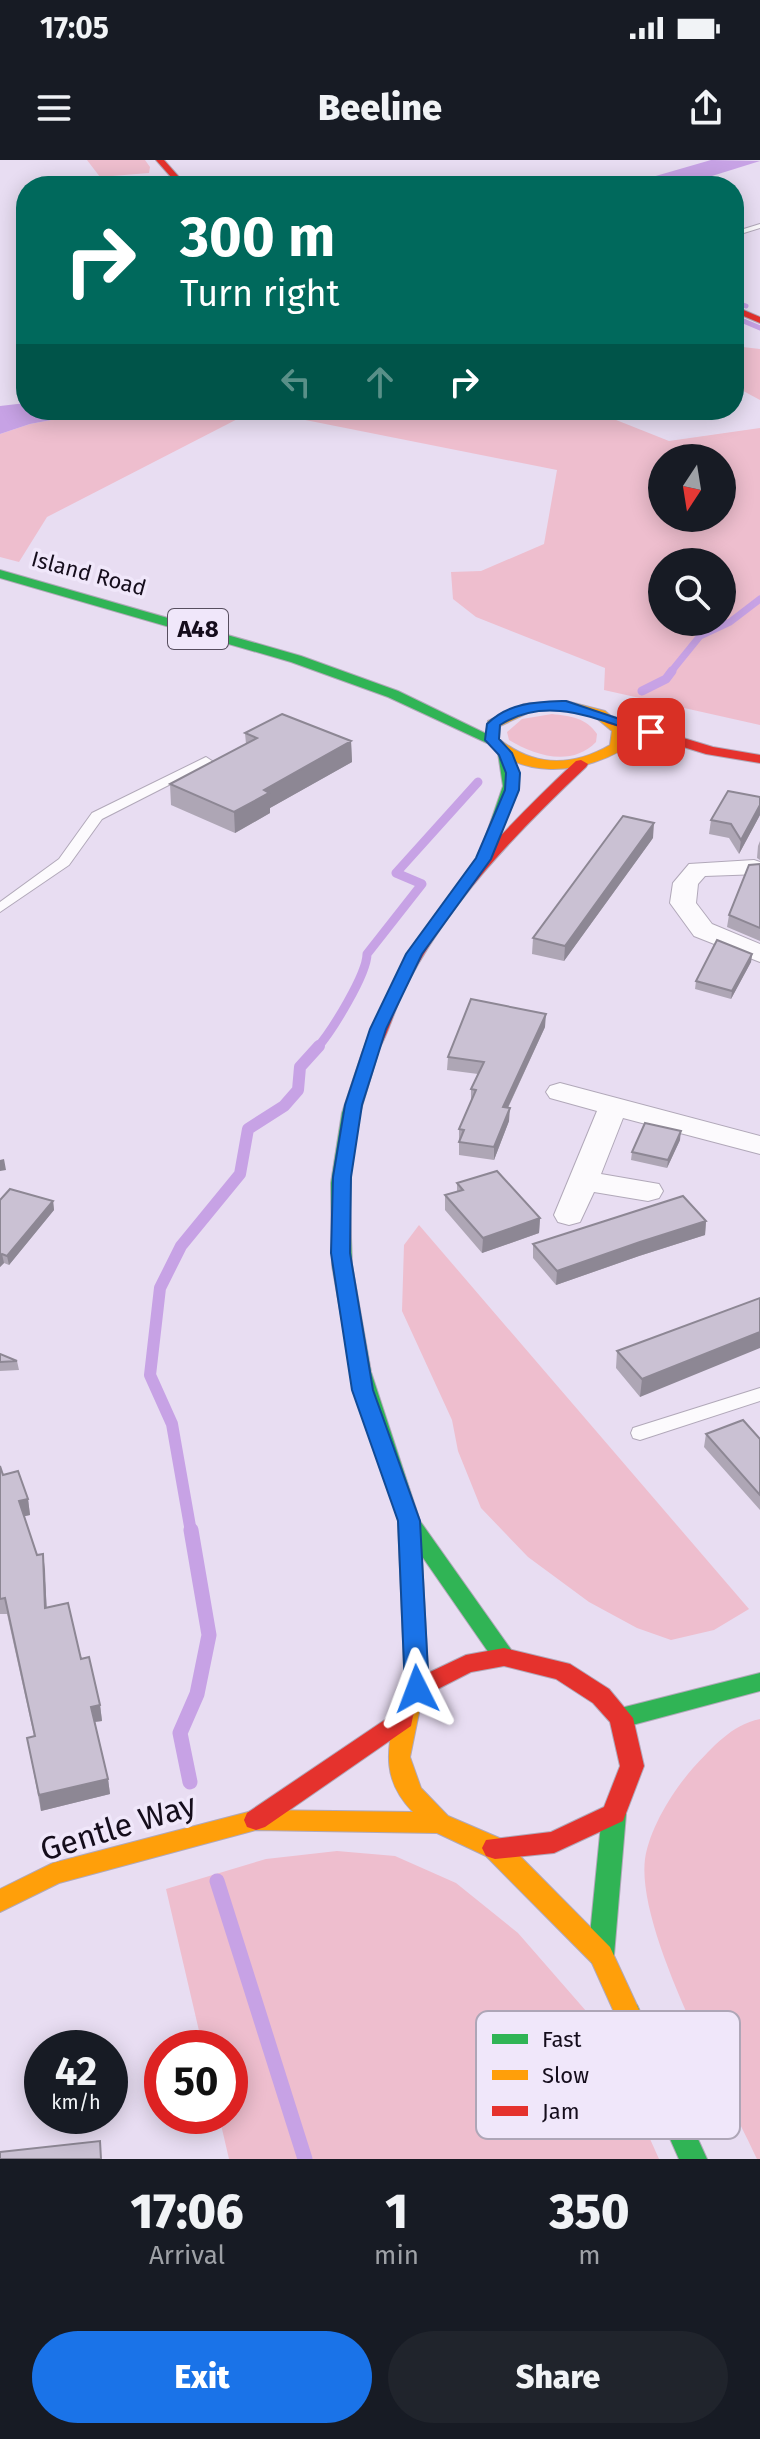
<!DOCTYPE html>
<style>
body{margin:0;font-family:"Fira Sans",sans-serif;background:#20242c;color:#f1f3f6;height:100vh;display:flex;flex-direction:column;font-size:30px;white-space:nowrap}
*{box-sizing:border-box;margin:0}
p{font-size:26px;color:#9ea1a6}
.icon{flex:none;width:44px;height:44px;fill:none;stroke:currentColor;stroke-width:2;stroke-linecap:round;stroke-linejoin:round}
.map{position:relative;height:1999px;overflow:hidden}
.panel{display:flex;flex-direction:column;background:#171b24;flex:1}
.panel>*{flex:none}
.guide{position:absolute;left:16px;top:16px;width:728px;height:244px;border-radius:32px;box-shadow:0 4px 20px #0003;background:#00695c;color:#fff;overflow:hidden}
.needle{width:52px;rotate:192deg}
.controls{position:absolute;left:648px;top:284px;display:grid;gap:16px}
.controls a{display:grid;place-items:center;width:88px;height:88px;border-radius:50%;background:#171b24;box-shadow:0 4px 20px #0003;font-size:40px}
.speed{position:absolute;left:24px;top:1870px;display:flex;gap:16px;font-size:40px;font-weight:700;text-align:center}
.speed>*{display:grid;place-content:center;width:104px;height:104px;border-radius:50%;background:#171b24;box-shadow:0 4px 20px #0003;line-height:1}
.speed small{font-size:20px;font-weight:400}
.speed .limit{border:12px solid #d22;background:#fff;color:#111}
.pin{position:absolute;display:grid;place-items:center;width:68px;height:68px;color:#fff;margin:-34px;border-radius:16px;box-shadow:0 4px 12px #0006}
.me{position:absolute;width:88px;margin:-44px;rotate:357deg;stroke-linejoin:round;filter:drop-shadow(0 0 6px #0008)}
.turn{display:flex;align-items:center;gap:28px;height:168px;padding:0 32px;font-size:36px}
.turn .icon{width:104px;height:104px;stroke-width:2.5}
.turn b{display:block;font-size:56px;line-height:68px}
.lanes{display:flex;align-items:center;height:76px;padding:0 32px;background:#0003;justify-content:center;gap:40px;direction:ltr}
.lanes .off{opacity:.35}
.eta{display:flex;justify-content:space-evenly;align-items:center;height:136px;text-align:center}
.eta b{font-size:48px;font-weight:800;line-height:56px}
.cta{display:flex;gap:16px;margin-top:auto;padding:16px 32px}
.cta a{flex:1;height:92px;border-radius:48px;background:#1a73e8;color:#fff;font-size:32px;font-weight:800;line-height:92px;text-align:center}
.cta a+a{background:#20242c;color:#f1f3f6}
.status{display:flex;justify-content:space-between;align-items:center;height:56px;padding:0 40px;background:#171b24;direction:ltr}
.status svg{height:22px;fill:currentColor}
header{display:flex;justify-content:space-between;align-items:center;height:104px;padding:0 32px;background:#171b24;font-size:36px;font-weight:800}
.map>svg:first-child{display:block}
.green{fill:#eebece;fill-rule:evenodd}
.water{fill:#c7a2e5}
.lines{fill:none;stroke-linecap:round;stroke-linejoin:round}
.stream-far4{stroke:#c7a2e5;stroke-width:5}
.stream-far3{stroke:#c7a2e5;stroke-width:7}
.stream-far2{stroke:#c7a2e5;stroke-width:9}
.stream-far1{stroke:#c7a2e5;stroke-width:12}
.stream{stroke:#c7a2e5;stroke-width:15}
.lane-casing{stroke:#b1a8b9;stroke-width:2}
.street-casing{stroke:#b1a8b9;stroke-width:2}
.fast-casing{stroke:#b1a8b9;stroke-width:2}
.slow-casing{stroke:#b1a8b9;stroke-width:2}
.jam-casing{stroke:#b1a8b9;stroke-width:2}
.lane{fill:#fcfafd;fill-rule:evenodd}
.street{fill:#fcfafd;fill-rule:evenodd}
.fast{fill:#30b455;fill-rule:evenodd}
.slow{fill:#ff9f0a;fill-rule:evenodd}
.jam{fill:#e5322d;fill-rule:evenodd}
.wall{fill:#aea6b5}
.shaded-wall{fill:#8d8794}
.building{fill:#cac1d3;stroke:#8d8794;stroke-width:2}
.route{fill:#1a73e8;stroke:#114b97;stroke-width:2}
.labels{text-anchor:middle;stroke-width:7;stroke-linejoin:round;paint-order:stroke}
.far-street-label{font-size:22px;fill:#150d1c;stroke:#f0e7fa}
.shield{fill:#f0e7fa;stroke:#574e5f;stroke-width:2}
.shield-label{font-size:24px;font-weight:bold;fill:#150d1c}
.near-street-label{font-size:32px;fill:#150d1c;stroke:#f0e7fa}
.key{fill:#f0e7fa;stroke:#aea6b7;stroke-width:2}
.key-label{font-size:22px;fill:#150d1c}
</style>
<div class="status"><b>17:05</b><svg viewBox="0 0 49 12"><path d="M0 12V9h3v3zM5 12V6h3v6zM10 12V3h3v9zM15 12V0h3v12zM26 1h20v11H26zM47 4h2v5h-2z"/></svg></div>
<header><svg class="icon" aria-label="menu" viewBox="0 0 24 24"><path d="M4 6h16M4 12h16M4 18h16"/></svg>Beeline<svg class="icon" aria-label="share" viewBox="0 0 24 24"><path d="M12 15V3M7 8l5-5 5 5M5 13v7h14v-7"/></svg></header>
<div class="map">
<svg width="760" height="1999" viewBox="0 0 760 1999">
<rect width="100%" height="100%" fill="#e8ddf2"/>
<path class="green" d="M87,0H145L150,7L149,13L100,17Z
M734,186L760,189V240L734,226Z
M104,250H591L669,281L760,268V565L604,530L605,508L476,457L453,439L451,412L481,411L544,384L557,310L255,250L47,357L19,402L0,397V274L30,264ZM662,298H722V358H662ZM662,402H722V462H662Z
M552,554C570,556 587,558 597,574L596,582C572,607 535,596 509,580L507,572L522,559Z
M419,1065L749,1449L714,1470L671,1480L637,1468L589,1442L528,1397L481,1348L458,1291L452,1260L402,1151L404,1085Z
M760,1559V1999H757C725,1930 636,1771 645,1699C650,1667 673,1631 693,1608C713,1587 731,1565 760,1559Z
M337,1691L395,1696L456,1723L518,1773L600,1867L659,1999H229L219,1956H230V1888H203L166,1729L266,1699Z"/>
<path class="water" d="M711,0L760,1L680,26H621Z
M26,243V250H104L30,264L0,274V246Z"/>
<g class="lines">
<path class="stream-far4" d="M734,142L746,146
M734,157L760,168"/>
<path class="stream-far3" d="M670,513L700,476L730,462L760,439"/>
<path class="stream-far2" d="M642,531L666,519L672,511
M317,888C332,871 367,814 367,794L422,724L396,713L478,622"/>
<path class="stream-far1" d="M191,1372L172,1264L150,1215L160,1128L181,1086L240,1014L248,969L284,946L298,930L300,907L319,886"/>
<path class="stream" d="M190,1622L180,1573L197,1534L209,1475L191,1370
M217,1721L305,1999"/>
<defs>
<path id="lane" d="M760,64V68L734,76V72Z
M206,597L212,601L210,604L102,659L69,705L0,752V742L59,699L92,653Z
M760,1228V1241L640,1280L633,1278L631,1273L633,1268Z"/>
<path id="street" d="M754,700L760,702V714L705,716L698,724L696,743L712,764L760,784V802L694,776L670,743L673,723L689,704Z
M560,923L760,976V994L623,958L601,1014L659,1024L663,1031L659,1038L648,1041L594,1032L580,1062L569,1065L558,1062L554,1055L597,951L550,938L546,932L550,926Z"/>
<path id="fast" d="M0,410L301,496L398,531L499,580L492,584L487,583L388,537L291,502L0,418Z
M505,589L512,593L517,626L499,678L492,682L485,678L503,626L498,593Z
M370,888L378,893L360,953L349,1023L352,1105L371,1212L420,1361L512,1491L516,1497L512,1503L504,1506L496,1503L399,1363L351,1212L332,1105L331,1023L342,953L362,893Z
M760,1513V1531L621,1568L613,1565L609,1558L613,1551L621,1548Z
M614,1644L623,1647L626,1654L614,1795L610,1803L601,1807L592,1803L588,1795L602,1654L605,1647Z
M628,1842L637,1845L707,1999H679L615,1854L619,1845Z"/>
<path id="slow" d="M566,541L605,551L624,567L622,590C579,614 521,620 485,580L488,561L524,544ZM566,549L595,557L612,571L610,585C572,607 534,607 499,579L500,566L532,551Z
M408,1538L416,1541L420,1548L410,1597L421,1628L448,1656L504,1680L610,1787L641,1854L637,1863L628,1866L619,1863L592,1803L486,1696L437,1673L256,1670L59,1723L0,1752V1729L53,1703L256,1650L413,1652C380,1618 388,1589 396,1548L400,1541Z"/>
<path id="jam" d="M156,0H164L187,26H179Z
M734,146L760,157V163L734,152Z
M611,556L713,587L760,595V603L706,594L606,563L604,560Z
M581,600L588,604L586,607C514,675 446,745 402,834C395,848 382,895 370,898L364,897L362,893C407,772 483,688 576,601Z
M409,1353L417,1355L420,1361L428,1513L466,1495L504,1488L570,1504L609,1529L633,1558L644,1606L623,1661L554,1693L495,1699L486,1696L482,1688L486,1680L551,1672L604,1647L620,1606L610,1562L593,1543L556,1519L504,1506L471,1512L426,1535L413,1556L411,1566L265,1667L256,1670L247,1667L244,1660L247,1653L398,1551L396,1548L405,1529L398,1361L401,1355Z"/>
</defs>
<use href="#lane" class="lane-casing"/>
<use href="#street" class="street-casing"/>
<use href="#fast" class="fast-casing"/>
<use href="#slow" class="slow-casing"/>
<use href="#jam" class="jam-casing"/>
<use href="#lane" class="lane"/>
<use href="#street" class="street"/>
<use href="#fast" class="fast"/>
<use href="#slow" class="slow"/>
<use href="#jam" class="jam"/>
</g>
<path class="wall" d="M245,573L351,581L352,602L270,648V653L235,673L171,645L170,624L246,584Z
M760,637V655L739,694L729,678L709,674L711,660Z
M653,678L564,801L532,794L533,778Z
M760,681V700L757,698L758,686Z
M760,704V781L727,767L729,755Z
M752,794L751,802L731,839L695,829L696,821Z
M545,867L508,948L509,961L494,1000L459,995V969L471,942V929L478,914L447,910L448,897Z
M680,980L667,1008L631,1000L632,992Z
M457,1023L540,1058L539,1073L482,1093L445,1050V1035L457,1032Z
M0,1040L53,1041L54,1050L9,1105L4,1103L0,1107Z
M706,1061L705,1075L639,1096L556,1125L533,1098V1084Z
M760,1138L640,1237L616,1208L617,1191Z
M17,1201L19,1210L0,1211V1202Z
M706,1274L760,1279V1350L704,1287Z
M0,1306L3,1315L28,1339L30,1355L24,1356L37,1395L43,1394L47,1448L81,1499L100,1545L102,1561L95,1562L108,1619L110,1634L41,1651L27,1578L34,1576L7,1454H0Z"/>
<path class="shaded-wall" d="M351,581L352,602L270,648V653L235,673L234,652L264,630Z
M760,645V655L739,694L741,680Z
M654,663L653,678L564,801L565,786Z
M752,794L751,802L731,839L732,831Z
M546,854L545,867L502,960L503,947Z
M510,948L509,961L494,1000V987Z
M681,971L680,980L667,1008L668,1000Z
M4,999L6,1010L0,1011V1000Z
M53,1041L54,1050L9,1105L7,1096Z
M540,1058L539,1073L482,1093L483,1078Z
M706,1061L705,1075L639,1096L556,1125L557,1111L640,1082Z
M2,1094L4,1103L0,1107V1097Z
M760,1172V1188L640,1237L642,1219Z
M28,1339L30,1355L21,1357L19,1341Z
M43,1394L45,1410L47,1463L45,1448Z
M100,1545L102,1561L93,1562L91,1547Z
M108,1619L110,1634L41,1651L39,1635Z"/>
<path class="building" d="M282,554L351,581L264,630L269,633L234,652L170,624L257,578L245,573Z
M728,631L760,637V645L741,680L731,664L711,660Z
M623,656L654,663L565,786L533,778Z
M760,704V768L729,755L749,705Z
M717,780L752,794L732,831L696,821Z
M471,839L546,854L503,947L510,948L494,987L459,982L464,970L459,969L476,930L471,929L484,902L448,897Z
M645,963L681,971L668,1000L632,992Z
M497,1011L540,1058L483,1078L445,1035L463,1030L457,1023Z
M10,1029L53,1041L7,1096L2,1094L0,1097V1040Z
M683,1036L706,1061L640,1082L557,1111L533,1084Z
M760,1138V1172L642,1219L617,1191Z
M0,1194L17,1201L0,1202Z
M743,1260L760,1279V1335L706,1274Z
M0,1306L3,1315L18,1311L28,1339L19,1341L37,1395L43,1394L45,1448L68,1443L81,1499L89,1497L100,1545L91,1547L108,1619L39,1635L27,1578L35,1576L5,1438L0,1439Z
M100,1981L101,1999H0V1992Z"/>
<path class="route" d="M566,541L658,572L651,576C600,562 550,533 500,565L499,579L512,593L520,613L519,630L491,699L422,794L386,869L362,945L351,1017L350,1093L373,1230L420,1361L429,1529L425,1536H409L405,1529L398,1361L352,1230L331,1093L333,1017L345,945L370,869L406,794L476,698L505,630L506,613L499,595L485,580L487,564C509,542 537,542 566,541Z"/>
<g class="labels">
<g class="far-street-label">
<text transform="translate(89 413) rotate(15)" y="8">Island Road</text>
</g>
<rect class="shield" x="168" y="449" width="60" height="40" rx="6"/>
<g class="shield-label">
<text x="198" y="477">A48</text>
</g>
<g class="near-street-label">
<text transform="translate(118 1667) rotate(-17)" y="11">Gentle Way</text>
</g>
</g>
<rect x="476" y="1851" width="264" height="128" rx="12" class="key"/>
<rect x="492" y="1874" width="36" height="10" fill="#30b455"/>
<rect x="492" y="1910" width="36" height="10" fill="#ff9f0a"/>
<rect x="492" y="1946" width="36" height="10" fill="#e5322d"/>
<g class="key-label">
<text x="542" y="1887">Fast</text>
<text x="542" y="1923">Slow</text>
<text x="542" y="1959">Jam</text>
</g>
</svg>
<div class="controls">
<a><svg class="needle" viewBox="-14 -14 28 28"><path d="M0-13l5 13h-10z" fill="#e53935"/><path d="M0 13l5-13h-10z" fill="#9ea1a6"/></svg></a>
<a><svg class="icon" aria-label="search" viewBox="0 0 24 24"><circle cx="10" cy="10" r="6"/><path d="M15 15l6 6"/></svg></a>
</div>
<div class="speed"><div>42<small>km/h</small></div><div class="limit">50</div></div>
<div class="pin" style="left:651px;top:572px;background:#d93025"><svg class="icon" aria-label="arrive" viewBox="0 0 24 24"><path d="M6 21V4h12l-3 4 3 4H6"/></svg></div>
<svg class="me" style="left:417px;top:1529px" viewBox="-20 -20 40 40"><path d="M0-17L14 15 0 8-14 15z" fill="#1a73e8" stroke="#fff" stroke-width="4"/></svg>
<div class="guide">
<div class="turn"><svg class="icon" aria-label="right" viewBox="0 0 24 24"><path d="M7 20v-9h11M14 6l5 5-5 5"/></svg><div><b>300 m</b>Turn right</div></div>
<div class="lanes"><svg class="icon off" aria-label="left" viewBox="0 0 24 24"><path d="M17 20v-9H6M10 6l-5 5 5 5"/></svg><svg class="icon off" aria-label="ahead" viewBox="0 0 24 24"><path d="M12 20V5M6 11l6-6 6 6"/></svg><svg class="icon" aria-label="right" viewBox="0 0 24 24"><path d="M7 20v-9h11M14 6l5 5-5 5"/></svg></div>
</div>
</div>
<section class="panel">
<div class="eta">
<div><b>17:06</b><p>Arrival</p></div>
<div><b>1</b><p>min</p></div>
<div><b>350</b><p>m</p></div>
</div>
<div class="cta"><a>Exit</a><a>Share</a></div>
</section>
